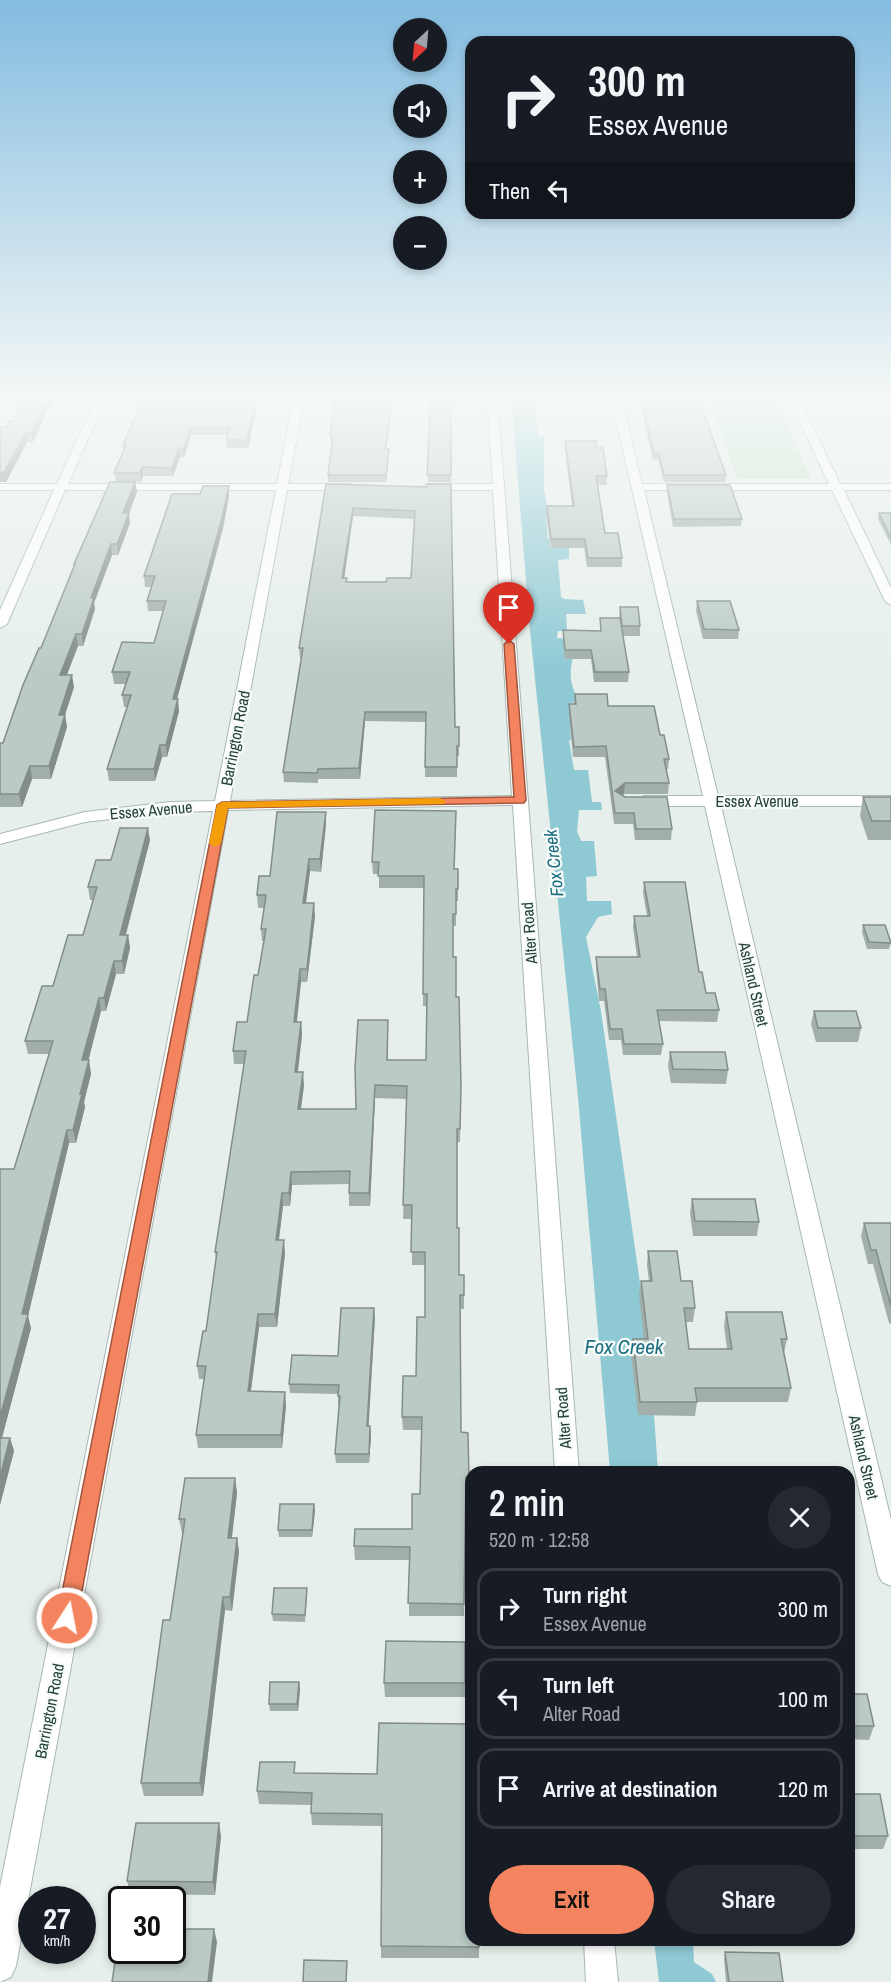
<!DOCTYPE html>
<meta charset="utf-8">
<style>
body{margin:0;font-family:"Archivo Narrow",sans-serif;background:#242831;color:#f1f3f6;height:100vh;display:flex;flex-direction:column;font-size:22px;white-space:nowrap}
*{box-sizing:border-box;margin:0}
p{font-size:20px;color:#9ea1a6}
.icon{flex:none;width:33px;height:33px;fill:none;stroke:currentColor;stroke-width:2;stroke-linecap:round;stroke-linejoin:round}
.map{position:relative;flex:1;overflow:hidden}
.side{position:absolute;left:465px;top:1466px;width:390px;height:480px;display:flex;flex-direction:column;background:#171b24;border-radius:18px;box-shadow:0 3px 9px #0003}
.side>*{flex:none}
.banner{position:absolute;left:465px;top:36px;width:390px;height:183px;border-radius:18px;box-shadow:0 3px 9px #0003;background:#171b24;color:#f1f3f6;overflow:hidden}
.needle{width:39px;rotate:206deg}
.controls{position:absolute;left:393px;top:18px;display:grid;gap:12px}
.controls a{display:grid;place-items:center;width:54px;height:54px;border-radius:50%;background:#171b24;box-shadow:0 3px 9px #0003;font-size:30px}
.speed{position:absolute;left:18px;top:1886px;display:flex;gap:12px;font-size:30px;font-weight:700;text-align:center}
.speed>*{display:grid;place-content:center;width:78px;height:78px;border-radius:50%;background:#171b24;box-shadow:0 3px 9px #0003;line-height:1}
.speed small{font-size:15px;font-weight:400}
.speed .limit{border:3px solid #111;border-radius:9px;background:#fff;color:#111}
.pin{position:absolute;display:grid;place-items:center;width:51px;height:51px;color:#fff;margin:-62px -26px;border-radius:50% 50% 50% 0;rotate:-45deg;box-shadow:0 0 6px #0007}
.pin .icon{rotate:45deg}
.me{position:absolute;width:66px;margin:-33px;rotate:11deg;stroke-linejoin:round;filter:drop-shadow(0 0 4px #0008)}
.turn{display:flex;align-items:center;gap:21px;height:126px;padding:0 24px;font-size:27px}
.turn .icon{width:78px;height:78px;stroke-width:2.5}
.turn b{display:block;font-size:42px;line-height:51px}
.then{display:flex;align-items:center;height:57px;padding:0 24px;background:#0003;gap:12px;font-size:22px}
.round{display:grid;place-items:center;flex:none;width:63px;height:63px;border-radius:32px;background:#242831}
.headline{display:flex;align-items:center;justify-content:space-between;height:102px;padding:0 24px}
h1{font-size:36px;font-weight:600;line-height:45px}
.primary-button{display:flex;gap:12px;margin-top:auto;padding:12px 24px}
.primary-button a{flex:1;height:69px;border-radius:36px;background:#f4845f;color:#111;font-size:24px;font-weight:600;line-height:69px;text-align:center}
.primary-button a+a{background:#242831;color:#f1f3f6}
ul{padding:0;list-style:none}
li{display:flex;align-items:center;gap:18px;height:81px;margin:0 12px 9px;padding:0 12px;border:3px solid #363941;border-radius:18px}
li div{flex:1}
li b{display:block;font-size:22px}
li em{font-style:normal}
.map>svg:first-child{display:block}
.green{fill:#bfe0c8}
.water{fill:#8ec9d4}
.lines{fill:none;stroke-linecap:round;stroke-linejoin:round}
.minor-casing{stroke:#a8b8b2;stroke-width:2}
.minor{fill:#fff;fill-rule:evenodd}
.wall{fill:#a1aea9;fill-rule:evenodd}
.shaded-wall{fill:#838d89}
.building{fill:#bbcac4;stroke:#838d89;stroke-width:1.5;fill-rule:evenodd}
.route{fill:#f4845f;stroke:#9f563e;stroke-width:1.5}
.slow{fill:#f59e0b}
.labels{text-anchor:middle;stroke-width:4.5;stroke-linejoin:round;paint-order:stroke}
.street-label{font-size:16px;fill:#24423a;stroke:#f7fbf9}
.water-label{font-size:18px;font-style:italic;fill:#1c6f80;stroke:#f7fbf9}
.near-water-label{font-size:21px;font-style:italic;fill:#1c6f80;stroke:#f7fbf9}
</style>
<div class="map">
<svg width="891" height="1982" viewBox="0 0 891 1982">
<rect width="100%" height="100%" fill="#e6efeb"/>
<path class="green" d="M707,394H774L811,479H737Z"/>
<path class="water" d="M511,394H539V397H535V421L539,436H544V489L548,515L546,516L548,539L571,540L550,541V548H569V559L558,560L561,597L564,599L583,600L586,614H566L567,631H558L557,638L575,639C573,668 564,676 580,702L569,703L571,740H569L574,770H588L592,802H601L602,810H579L577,831L581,841H594L597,876L586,877L587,901H611L612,914L598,917L586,937L601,1011L649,1346L658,1471H610L578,1097L530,630Z
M654,1940H693L694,1962L712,1974L716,1982H659Z"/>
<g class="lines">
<defs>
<path id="minor" d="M98,394H108L68,484H277L295,394H305L288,484H350L356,487L350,490H287L230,801L512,796L493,490H428L422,487L428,484H493L487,394H497L579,1472H555L513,805L228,810L16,1966L11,1977L0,1982V1887L213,811L170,812L85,822L0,844V834L85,812L170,802L215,801L276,490H65L7,624L0,628V610L54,490H0V484H57Z
M610,394H620L642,484H829L787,394H797L840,484H891V490H844L891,588V605L885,601L832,490H644L718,796H891V806H721L891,1520V1586L882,1582L878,1574L705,806H644L636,801L644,796H703Z
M584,1940H614L618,1982H586Z"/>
</defs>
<use href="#minor" class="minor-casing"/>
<use href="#minor" class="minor"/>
</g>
<path class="wall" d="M27,394H55L33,442H27L6,482H0L6,427L14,421Z
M260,394L248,448H227L226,440L228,435H191L184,457H180L173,476H143L141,482H135L137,492L129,513L130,523L118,555H112L94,603L95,609L83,646H78L67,675L74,687L65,715L67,727L51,779H32L22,807H0V743H3L74,567V564L116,482L114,473L123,451V445Z
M391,394L390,423L386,449H389V455L386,482H328V475L332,442H330V436Z
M431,394L448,405H451V482H428Z
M638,394H697L726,475L725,482H664L658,460H653Z
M565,441L597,448L607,476V485H597L605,533L622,558V567H587L584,548H551L546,515L547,506H572L565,450Z
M326,484L427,487L455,727H459V756H457V777H425L426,722L365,721L360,779H318V783L284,782L283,772L301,658H300L299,648ZM353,516L415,519L411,578L386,582H347L344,578Z
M667,485L742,519L741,526L673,527L667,492Z
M229,496L223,528L177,699L179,711L167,757H162L155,781H109L107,769L128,707H124L122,695L126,684H114L112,672L154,643L163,611H148L147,601L151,587H145L144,576Z
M879,513H891V545L878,519Z
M697,601L739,630L738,639H703L696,611Z
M620,607L640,626V636H623L629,672L628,682H594L591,659H565L563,639V630L600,631V618H619Z
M575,694L608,706L660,735L669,759L668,769H666L669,783L668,794H624L622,795L672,829L671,840H635L633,824H614L605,757H573L569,715V704H574Z
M863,797H891V840H868L860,816Z
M375,810L455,869H458V901H456V926H453V957L461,1087L460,1142H457V1228L459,1275H464V1309H460L461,1432L469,1477V1490H466L464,1616H409V1560H355L354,1546L412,1529L420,1494L421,1430H403L402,1417L416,1376L425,1317V1265H412V1219H403L407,1099L375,1098L370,1206H349V1184L292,1185L290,1206H283L279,1240L285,1253L277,1327H259L251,1391L286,1405L282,1448H198L196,1435L204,1379H199L197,1366L206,1331L216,1261L215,1252L244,1064H234L233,1051L247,1022L258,975L264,941H262L261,929L264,908H258L257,895L270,876L326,824L321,872L310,871L306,903L315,916L307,982H301L297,1022H301L302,1035L298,1072L304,1085L301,1109H356L388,1020V1060H426L427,1006H423L424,888H379V874H373L372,862Z
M150,840L126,935H128L130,948L124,974H116L106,1011H101L88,1060L91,1074L84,1102L85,1107L76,1143H69L28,1316L31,1328L2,1438H10L14,1451L0,1505V1169H14L49,1054H28L25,1041L53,986L83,935L93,900H90L88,887L111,860Z
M644,882L699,972L706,993L719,1010L717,1022L659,1021L663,1044L661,1055H623L621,1040H609L604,1001H599L596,968V957H637L633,927L634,916H647L643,893Z
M863,925L891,943L889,949H867L862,932Z
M814,1011L861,1028L858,1042H816L811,1024Z
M670,1052L728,1070L726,1084L671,1083L668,1066Z
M692,1199L759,1222L757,1236H693L690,1213Z
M864,1223H891V1324L889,1323L873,1264H868L861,1236Z
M648,1251L681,1281L695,1308L693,1322H686L689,1349H727L724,1326L726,1312L787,1339L784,1353L791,1388L788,1402H697L695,1416L638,1415L631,1353L633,1339H644L639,1295L641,1281H649L647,1265Z
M375,1317L368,1426H370L371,1436L369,1463H336L335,1454L339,1405H338V1394L290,1393L289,1384L338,1356Z
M235,1478L237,1493L232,1538H237L239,1552L232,1611L225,1610L203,1796H144L141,1783L170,1620L183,1533H182L179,1519Z
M315,1511L312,1537H279L278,1530Z
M307,1588V1595L305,1622L273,1621L272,1614Z
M465,1642V1697H385L384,1683Z
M299,1682L300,1689L298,1711H270L269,1704Z
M849,1694L874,1726L869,1740L849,1739Z
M296,1773L377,1774L479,1940V1958H381V1826L312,1825L311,1813V1805L259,1804L257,1791Z
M849,1794L888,1836L883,1849H849Z
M221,1836L215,1895L131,1894L127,1881Z
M725,1952L783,1982H726L724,1959Z"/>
<path class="shaded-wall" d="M49,394H55L33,442L31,433Z
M257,394H260L248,448L247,440Z
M391,394L390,423L385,455V449Z
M191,427V435L184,457L183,449Z
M26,433L27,442L6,482H0V472Z
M179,449L180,457L173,476L172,468Z
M389,449V455L386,482V475Z
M142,467L143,476L141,482L140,473Z
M135,482L137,492L129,513L130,523L118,555L117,544L123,513Z
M229,486V496L223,528L174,710L173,699Z
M353,508V516L343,587L342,578Z
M111,544L112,555L94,603L95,609L83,646L82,634L91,598Z
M76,634L78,646L62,687L60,675Z
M72,675L74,687L61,727L59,715Z
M178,699L179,711L167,757L166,745Z
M365,712V721L360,779L359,768Z
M65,715L67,727L51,779L49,766Z
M160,745L162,757L155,781L154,769Z
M30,766L32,779L22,807L19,794Z
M625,783L624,794L614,802L615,791Z
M326,812V824L321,872L320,859Z
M148,828L150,840L122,948L120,935Z
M309,859L310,871L304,916L303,903Z
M314,903L315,916L307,982V969Z
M128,935L130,948L124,974L122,961Z
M114,961L116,974L106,1011L104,998Z
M300,969L301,982L295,1035L294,1022Z
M99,998L101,1011L85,1074L82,1060Z
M301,1022L302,1035L296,1085L295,1072Z
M89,1060L91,1074L84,1102L85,1107L76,1143L73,1130L80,1094Z
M303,1072L304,1085L299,1122L298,1109Z
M375,1085V1098L370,1206L369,1193Z
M67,1130L69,1143L28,1316L31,1328L0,1445V1417L22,1314Z
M291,1172L292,1185L290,1206L289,1193Z
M282,1193L283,1206L277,1253L276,1240Z
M284,1240L285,1253L277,1327L275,1314Z
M374,1308L375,1317L368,1436L367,1426Z
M258,1314L259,1327L249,1405L248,1391Z
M285,1392L286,1405L282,1448L281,1435Z
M370,1426L371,1436L369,1463V1454Z
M10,1438L14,1451L0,1505V1477Z
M235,1478L237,1493L230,1552L228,1538Z
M314,1504L315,1511L312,1537V1530Z
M237,1538L239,1552L232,1611L230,1597Z
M223,1597L225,1610L203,1796L200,1783Z
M299,1682L300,1689L298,1711L297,1704Z
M219,1823L221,1836L215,1895L213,1882Z
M214,1929L217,1942L212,1982H208Z"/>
<path class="building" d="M27,394H49L31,433H26L4,472H0V427H6L9,421H14Z
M145,394H257L247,440H226L230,427H191L183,449H179L172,468L142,467L140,473H114L126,445H123Z
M336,394H391L390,416L385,449H389L386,475H328L333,436H330Z
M431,394H448V405H451V475H427Z
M640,394H697L726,475H664L659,454H654Z
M565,441H596L597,448H603L607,476H596L605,533H618L622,558H588L585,539H551L547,506H574Z
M110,482H135L123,513H129L117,544H111L91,598H94L82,634H76L60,675H72L59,715H65L49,766H30L19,794H0V743H3L23,685L39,648H41L75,564H74Z
M326,484L427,487V484H451L455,727H459V746H457V767H425L426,712H365L359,768L318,769L317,773L283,772L303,648H299ZM353,508L415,511L411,578H387L386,582H346L347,578H342Z
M667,485H730L742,519H674Z
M203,486H229L222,518L173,699H178L166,745H160L154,769H107L131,695H122L130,672H112L122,642L154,643L166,601H147L155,576H144L172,494H200Z
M879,513H891V538Z
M697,601H730L739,630L704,629Z
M620,607H638L640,626H622Z
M600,618H620L629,672H595L591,650H565L563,630L601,631Z
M575,694H607L608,706H654L660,735H664L669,759H664L669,783H625L615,791L625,797H667L672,829H636L634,813H615L606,746L574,747L569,704H576Z
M863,797H891V821H872Z
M375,810L456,811L454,869H458V889H456V914H453V957H456V997H459L461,1087L460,1129H457V1228H459V1275H464V1295H460L461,1432L468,1433L469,1477H466L464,1604L408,1603L410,1547L354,1546L355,1529H412V1494H420L422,1417H402L403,1376H416L417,1317H425V1252H411L412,1205H403L407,1086L375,1085L369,1193H349L350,1171L291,1172L289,1193H282L276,1240H284L275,1314H258L248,1391L285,1392L281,1435H196L206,1366H197L203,1331H206L217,1252H215L246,1051H233L237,1022H247L254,975H258L266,929H261L266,895H257L259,876H270L277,812H326L320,859H309L303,903H314L307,969H300L294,1022H301L295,1072H303L298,1109H356L355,1068L358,1020H388L387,1060H426L427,994H423L424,876H378L379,862H372Z
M120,828H148L120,935H128L122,961H114L104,998H99L82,1060H89L80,1094H82L73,1130H67L22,1314H28L0,1417V1169H14L53,1041H25L42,986H53L68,935H83L97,887H88L96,860H111Z
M644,882H685L699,972H702L706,993H715L719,1010H657L663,1044H624L622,1029H610L605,989H600L596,957H640L634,916H650Z
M863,925H885L891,943L869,942Z
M814,1011H856L861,1028H818Z
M670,1052H725L728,1070L673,1069Z
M692,1199H755L759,1222L695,1221Z
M864,1223H891V1306L876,1250H871Z
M648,1251H677L681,1281H692L695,1308H684L689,1349H732L726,1312H782L787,1339H781L791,1388H695L697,1402H640L633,1339H648L641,1281H652Z
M341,1308H374L367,1426H370L369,1454H335L340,1396H338L339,1385L289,1384L292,1355L338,1356Z
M0,1438H10L0,1477Z
M185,1478H235L228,1538H237L230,1597H223L200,1783H141L163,1620H170L185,1519H179Z
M280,1504H314L312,1530H278Z
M274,1588H307L305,1615L272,1614Z
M386,1641L465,1642V1683H384Z
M270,1682H299L297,1704H269Z
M849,1694H867L874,1726H849Z
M379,1723L471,1724V1940H479V1947L381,1946L382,1814L311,1813L312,1793L257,1791L260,1762H295L294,1773L377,1774Z
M849,1794H880L888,1836H849Z
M136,1823H219L213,1882L127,1881Z
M120,1928H122V1950H172V1929H214L208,1982H112Z
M725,1952L779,1953L783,1982H729Z
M304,1960L347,1961L346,1982H303Z"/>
<linearGradient id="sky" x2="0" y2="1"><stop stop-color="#84bce0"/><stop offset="0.59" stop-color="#f4f8f6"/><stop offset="1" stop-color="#f4f8f6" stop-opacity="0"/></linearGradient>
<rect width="891" height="672" fill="url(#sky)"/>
<path class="route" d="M509,640L514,644L526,800L524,803L228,808L77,1618L74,1624L67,1627L60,1624L57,1618L217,805L222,802L514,797L504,644Z"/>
<path class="slow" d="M440,798L446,802L444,804L228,808L221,843L215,847L209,843L217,805L222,802Z"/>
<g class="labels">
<g class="street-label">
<text transform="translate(235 738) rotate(-79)" y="6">Barrington Road</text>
<text x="757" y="807">Essex Avenue</text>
<text transform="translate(151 810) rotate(-5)" y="6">Essex Avenue</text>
<text transform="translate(529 933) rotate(-94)" y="6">Alter Road</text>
<text transform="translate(754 984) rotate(77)" y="6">Ashland Street</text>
<text transform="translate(563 1418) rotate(-94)" y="6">Alter Road</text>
<text transform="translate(864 1457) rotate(77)" y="6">Ashland Street</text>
<text transform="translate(49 1711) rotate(-79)" y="6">Barrington Road</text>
</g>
<g class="water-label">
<text transform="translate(554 863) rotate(-96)" y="6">Fox Creek</text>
</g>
<g class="near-water-label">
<text x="624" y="1354">Fox Creek</text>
</g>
</g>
</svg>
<div class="controls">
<a><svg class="needle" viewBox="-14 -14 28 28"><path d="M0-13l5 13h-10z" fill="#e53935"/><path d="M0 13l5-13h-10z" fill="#9ea1a6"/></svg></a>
<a><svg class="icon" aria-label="sound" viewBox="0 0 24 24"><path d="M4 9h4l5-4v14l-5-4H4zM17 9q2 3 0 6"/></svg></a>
<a>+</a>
<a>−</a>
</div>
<div class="speed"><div>27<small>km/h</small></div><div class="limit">30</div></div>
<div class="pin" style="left:509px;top:644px;background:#d93025"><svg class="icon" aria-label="arrive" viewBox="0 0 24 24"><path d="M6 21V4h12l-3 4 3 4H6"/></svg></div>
<svg class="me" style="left:67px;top:1618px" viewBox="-20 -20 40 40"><circle r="17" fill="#f4845f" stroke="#fff" stroke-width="3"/><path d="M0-11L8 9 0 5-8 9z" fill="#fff"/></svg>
<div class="banner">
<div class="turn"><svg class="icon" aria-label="right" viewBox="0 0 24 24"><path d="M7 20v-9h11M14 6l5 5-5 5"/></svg><div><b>300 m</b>Essex Avenue</div></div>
<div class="then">Then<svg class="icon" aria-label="left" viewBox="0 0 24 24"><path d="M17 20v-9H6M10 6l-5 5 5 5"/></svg></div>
</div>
<section class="side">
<div class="headline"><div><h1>2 min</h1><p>520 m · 12:58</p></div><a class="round"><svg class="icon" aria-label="close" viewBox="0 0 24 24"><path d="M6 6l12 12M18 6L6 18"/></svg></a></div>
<ul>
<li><svg class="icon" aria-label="right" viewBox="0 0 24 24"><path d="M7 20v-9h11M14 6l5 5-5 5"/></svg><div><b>Turn right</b><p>Essex Avenue</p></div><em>300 m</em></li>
<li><svg class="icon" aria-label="left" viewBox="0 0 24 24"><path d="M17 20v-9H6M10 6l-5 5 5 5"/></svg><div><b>Turn left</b><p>Alter Road</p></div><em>100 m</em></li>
<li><svg class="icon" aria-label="arrive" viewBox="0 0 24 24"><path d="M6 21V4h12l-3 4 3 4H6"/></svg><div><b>Arrive at destination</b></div><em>120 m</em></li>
</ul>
<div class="primary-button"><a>Exit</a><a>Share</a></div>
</section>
</div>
